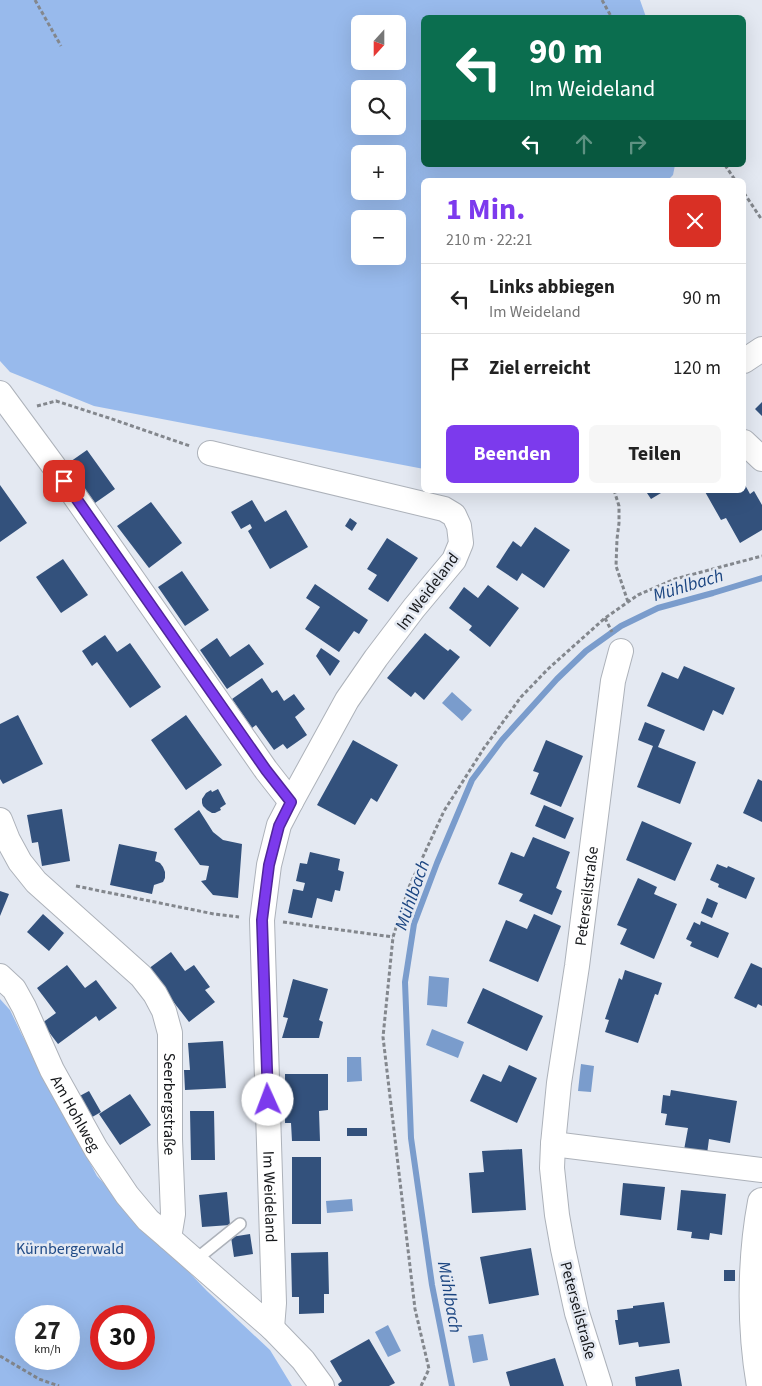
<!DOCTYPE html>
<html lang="de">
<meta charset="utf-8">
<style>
body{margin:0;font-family:"Source Sans 3",sans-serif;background:#f6f6f6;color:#222;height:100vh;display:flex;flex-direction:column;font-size:19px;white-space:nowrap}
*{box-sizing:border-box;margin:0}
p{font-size:16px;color:#767676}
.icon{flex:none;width:28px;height:28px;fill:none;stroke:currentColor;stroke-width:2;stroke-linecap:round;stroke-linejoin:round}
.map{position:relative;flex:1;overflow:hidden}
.drawer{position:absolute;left:421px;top:178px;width:325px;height:315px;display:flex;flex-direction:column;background:#fff;border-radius:8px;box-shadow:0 5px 20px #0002}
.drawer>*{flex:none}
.top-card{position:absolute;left:421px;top:15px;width:325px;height:152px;border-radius:8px;box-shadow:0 5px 20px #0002;background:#0b6e4f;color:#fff;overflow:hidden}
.needle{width:32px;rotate:201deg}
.controls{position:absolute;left:351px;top:15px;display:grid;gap:10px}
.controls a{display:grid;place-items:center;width:55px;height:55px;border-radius:8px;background:#fff;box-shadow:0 5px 20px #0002;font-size:25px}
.speed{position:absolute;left:15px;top:1305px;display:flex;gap:10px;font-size:25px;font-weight:700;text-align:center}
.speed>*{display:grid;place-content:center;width:65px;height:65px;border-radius:50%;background:#fff;box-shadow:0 5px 20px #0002;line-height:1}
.speed small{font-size:12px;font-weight:400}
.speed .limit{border:8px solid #d22;background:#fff;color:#111}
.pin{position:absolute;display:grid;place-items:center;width:42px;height:42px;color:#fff;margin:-21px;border-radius:10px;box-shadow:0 2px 8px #0006}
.me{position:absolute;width:55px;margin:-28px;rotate:358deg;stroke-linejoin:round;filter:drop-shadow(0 0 4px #0008)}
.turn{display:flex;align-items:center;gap:18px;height:105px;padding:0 25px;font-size:22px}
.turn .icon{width:65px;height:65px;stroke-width:2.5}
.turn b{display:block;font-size:35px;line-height:42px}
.lanes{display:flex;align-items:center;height:48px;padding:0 25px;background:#0003;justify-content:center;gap:25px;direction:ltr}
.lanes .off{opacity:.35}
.round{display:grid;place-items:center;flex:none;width:52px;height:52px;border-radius:8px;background:#f6f6f6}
.head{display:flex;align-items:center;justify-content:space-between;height:85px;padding:0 25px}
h1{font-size:30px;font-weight:700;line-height:38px;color:#7c3aed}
.button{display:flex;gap:10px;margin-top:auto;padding:10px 25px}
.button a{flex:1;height:58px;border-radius:8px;background:#7c3aed;color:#fff;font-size:20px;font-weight:700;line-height:58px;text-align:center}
.button a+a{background:#f6f6f6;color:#222}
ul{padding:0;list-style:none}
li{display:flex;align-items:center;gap:15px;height:70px;padding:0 25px;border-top:1px solid #e0e0e0}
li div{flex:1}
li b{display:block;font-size:19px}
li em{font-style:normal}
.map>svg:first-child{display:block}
.forest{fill:#98baec;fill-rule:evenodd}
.water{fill:#7a9ccc}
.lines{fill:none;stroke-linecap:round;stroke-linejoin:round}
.stream{stroke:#7a9ccc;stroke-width:6}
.building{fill:#33517c}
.service-casing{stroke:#adb2ba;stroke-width:14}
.minor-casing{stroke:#adb2ba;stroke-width:26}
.tertiary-casing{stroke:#adb2ba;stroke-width:30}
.path{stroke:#83878d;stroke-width:3;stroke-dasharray:4 2.5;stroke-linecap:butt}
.service{stroke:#fff;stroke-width:11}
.minor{stroke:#fff;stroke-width:24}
.tertiary{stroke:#fff;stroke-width:28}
.route-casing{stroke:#51269a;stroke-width:12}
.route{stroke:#7c3aed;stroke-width:9}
.labels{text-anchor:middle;stroke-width:5;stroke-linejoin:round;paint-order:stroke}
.street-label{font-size:16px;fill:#16181b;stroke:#e4e9f2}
.park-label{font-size:16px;fill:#204b87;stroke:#e4e9f2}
.water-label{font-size:18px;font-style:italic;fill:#1b4581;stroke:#e4e9f2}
</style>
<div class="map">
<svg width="762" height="1386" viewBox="0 0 762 1386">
<rect width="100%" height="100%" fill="#e4e9f2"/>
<path class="forest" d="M0,0H640L646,17L424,18V165H675L673,175L668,180H424V469L94,406L10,372L0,361ZM360,24H398V61H360ZM360,89H398V126H360ZM360,154H398V191H360ZM360,219H398V256H360Z
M0,999L10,1010L22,1035L97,1176L207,1291L270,1350L292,1386H0ZM26,1316H69V1359H26ZM101,1316H144V1359H101Z"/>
<path class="water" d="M452,692L472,710L462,721L442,703Z
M429,976L449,978L447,1007L427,1005Z
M432,1029L464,1042L458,1058L426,1045Z
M347,1057H361L362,1081L347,1082Z
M581,1064L594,1066L591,1092L578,1091Z
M352,1199L353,1211L327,1213L326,1201Z
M388,1325L401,1351L388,1357L375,1332Z
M483,1334L488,1360L473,1363L468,1336Z"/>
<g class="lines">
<path class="stream" d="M452,1386L432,1285L411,1138L405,982L414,924L437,863L472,780L502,740L557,679L586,651L621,626L658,608L713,593L762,578"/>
</g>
<path class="building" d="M762,402V416L755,409Z
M87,450L115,489L95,503L67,464Z
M744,483L750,494L754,491L762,505V530L740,543L726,518L721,520L704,490H744Z
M0,485L27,523L0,542Z
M645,490H666L651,499Z
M252,500L265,522L286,510L308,547L270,569L248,531L252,528L250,524L241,529L231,512Z
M151,502L182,543L149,568L117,526Z
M350,518L357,523L352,531L345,526Z
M535,527L570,550L544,588L522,573L517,581L496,567L513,541L521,547Z
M387,538L418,558L388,602L368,589L377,575L367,569Z
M63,559L88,595L61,613L36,577Z
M182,571L209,610L185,626L158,587Z
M315,584L368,620L359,634L354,631L339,652L305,629L320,607L306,598Z
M488,585L519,608L490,647L469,630L472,626L449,608L464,587L478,598Z
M425,633L448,651L450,649L460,657L424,700L415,692L411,697L387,678Z
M105,635L117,652L130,643L161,687L130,708L97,662L92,666L82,651Z
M217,638L230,657L249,644L264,664L227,689L200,650Z
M321,648L340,661L330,676L316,656Z
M684,666L735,688L723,715L713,710L704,731L647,706L662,672L678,679Z
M262,678L272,693L277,690L284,701L294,694L305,709L295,717L307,735L287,749L283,744L274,750L256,725L252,728L232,699Z
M18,715L43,764L3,784L0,779V724Z
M186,715L222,765L186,790L151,740Z
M645,722L665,730L658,747L696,762L680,804L637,787L653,746L638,740Z
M353,740L398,765L377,802L371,798L355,825L317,805Z
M546,740L583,756L561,807L530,794L539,773L533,771Z
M758,779L762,781V822L743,813Z
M218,789L226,804L220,808L221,810L215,813H212L207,810L203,806L202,803V799L206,793L211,790L212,792Z
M544,805L574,818L565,839L535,826Z
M62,809L70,861L42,866L38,842L32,843L27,815Z
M199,810L213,832L223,840L242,844L238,898L213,895L201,881L206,880L209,866L200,865L174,829Z
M642,821L692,843L675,881L626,860Z
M533,837L570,852L556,888L562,891L552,915L519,901L523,894L498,884L511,852L524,857Z
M119,844L157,852L155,861L160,863L163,867L165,872V878L163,882L154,885L152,894L110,885Z
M310,852L340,859L338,870L344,872L340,891L335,890L332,902L317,898L312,918L288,913L293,889L303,891L305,883L296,881L300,863L307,864Z
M717,864L727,868L728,866L755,878L746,899L718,887L719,884L710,880Z
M638,878L657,887L654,894L677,904L654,959L620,944L627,929L617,925Z
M0,891L9,894L0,916Z
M707,898L718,903L712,918L701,913Z
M43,914L64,933L49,951L27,932Z
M534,914L561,926L538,982L489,961L506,920L527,929Z
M701,921L729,933L718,958L690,946L692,942L686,939L694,922L700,925Z
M171,952L185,971L194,965L210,987L205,990L215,1002L189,1022L148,969Z
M751,963L762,968V1006L758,1004L756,1008L734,998Z
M67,965L85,988L96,980L117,1008L99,1021L96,1016L58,1044L42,1023L56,1013L37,988Z
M625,970L662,983L658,995L655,994L638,1043L605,1032L609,1020L605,1019L619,978L622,980Z
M293,979L328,989L319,1020L323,1022L319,1038H282L288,1018L283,1017Z
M483,988L543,1016L527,1051L467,1023Z
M223,1041L226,1088L185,1090L184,1070H190L188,1043Z
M509,1065L537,1078L517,1123L470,1101L483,1074L501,1082Z
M285,1074H328V1110L319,1111L320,1141H292L291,1123H285Z
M671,1090L737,1101L730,1143L709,1139L707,1154L684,1150L688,1128L665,1125L667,1114L661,1113L663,1095L670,1096Z
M89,1091L101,1112L87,1120L74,1099Z
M130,1094L151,1125L120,1145L99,1114Z
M190,1111H214L215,1160H191Z
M347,1128H367V1136H347Z
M522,1149L526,1210L472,1213L469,1173L484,1172L482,1151Z
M292,1157H321V1224H292Z
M623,1183L665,1187L661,1220L620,1215Z
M681,1190L726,1194L722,1235L710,1233L709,1240L691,1238L692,1232L677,1230Z
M227,1192L230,1225L202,1227L199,1195Z
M250,1234L253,1254L234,1257L231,1237Z
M531,1248L539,1295L489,1304L480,1257Z
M328,1252L329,1294H324V1313L299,1314V1297H292L291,1253Z
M724,1270H735V1281H724Z
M664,1302L670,1343L639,1347L638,1342L619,1345L615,1320H618L617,1310L633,1308V1306Z
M369,1339L395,1383L389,1386H339L338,1384L342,1381L330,1361Z
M555,1358L564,1386H510L506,1372Z
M679,1369L682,1386H636L635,1377Z"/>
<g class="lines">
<defs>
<path id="service" d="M194,1261L240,1224"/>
<g id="minor">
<path d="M744,361L762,349"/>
<path d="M0,393L53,465L266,770L291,802"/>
<path d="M744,442L762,459"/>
<path id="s1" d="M210,453L444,509L454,515L459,526L461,543L454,560L414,608L376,658L347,700L291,802L279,825L269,865L262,920L274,1303L272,1328"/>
<path id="s2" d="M0,820L8,840L20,862L36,882L141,976L155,994L164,1011L170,1033V1139L173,1214L169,1238L272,1328L303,1360L322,1386"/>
<path id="s3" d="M0,976L14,989L24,1007L52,1070L96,1149L127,1195L148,1220L169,1238"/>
<path d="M553,1144L762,1170"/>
<path id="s4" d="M600,1386L577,1313L563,1249L557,1215L552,1168L553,1144L559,1083L577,966L613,681L621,651"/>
</g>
<path id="tertiary" d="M761,1386C751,1329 751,1260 762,1202"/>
</defs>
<use href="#service" class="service-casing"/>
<use href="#minor" class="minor-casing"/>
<use href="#tertiary" class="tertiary-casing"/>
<path class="path" d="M35,0L61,46
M602,0L612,18
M725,165L735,180
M744,193L762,220
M37,406L56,401L109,418L190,446
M614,490L619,506V523L617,539L616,566L628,602
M605,618L612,632
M76,886L214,914L239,917
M283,922L393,937
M0,1356L39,1379L59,1386
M421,1386L429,1369L415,1309L383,1037L393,937L409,887L444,811L484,748L521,697L548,669L605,618L638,595L675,579L762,556"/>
<use href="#service" class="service"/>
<use href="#minor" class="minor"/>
<use href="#tertiary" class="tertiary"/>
</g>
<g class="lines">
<defs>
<path id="route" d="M64,481L266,770L291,802L279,826L269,865L262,920L268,1100"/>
</defs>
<use href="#route" class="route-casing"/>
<use href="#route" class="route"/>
</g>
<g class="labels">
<g class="street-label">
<text transform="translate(427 591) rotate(-53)" y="6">Im Weideland</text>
<text dy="6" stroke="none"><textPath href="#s4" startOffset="498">Peterseilstraße</textPath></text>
<text dy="6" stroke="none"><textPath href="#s2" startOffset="349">Seerbergstraße</textPath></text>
<text dy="6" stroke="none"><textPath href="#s3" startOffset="158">Am Hohlweg</textPath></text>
<text dy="6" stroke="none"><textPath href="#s1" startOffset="992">Im Weideland</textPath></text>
<text transform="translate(579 1310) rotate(75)" y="6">Peterseilstraße</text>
</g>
<g class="park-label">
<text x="70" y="1254">Kürnbergerwald</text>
</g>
<g class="water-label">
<text transform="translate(688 585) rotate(-17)" y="6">Mühlbach</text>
<text transform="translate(412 895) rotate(-71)" y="6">Mühlbach</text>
<text transform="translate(450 1297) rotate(80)" y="6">Mühlbach</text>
</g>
</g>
</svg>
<div class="controls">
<a><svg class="needle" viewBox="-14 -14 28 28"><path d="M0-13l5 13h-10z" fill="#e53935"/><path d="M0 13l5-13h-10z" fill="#767676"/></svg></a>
<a><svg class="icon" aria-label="search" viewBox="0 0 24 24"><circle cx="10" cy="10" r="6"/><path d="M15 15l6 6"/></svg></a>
<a>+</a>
<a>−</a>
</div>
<div class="speed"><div>27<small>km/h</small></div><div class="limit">30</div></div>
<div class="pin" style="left:64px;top:481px;background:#d93025"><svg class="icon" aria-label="arrive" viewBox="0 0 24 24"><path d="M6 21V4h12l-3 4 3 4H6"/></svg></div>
<svg class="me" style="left:268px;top:1100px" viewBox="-20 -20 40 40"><circle r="19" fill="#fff"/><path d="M0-13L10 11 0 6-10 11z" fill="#7c3aed"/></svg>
<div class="top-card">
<div class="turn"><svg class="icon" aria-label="left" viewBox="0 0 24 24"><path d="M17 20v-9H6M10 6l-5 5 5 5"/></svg><div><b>90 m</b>Im Weideland</div></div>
<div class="lanes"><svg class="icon" aria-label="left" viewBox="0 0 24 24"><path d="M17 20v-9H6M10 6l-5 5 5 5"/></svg><svg class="icon off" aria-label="ahead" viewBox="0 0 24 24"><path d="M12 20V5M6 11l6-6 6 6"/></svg><svg class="icon off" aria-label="right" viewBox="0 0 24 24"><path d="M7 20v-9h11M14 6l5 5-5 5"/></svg></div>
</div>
<section class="drawer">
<div class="head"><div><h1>1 Min.</h1><p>210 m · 22:21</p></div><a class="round" style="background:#d93025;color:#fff"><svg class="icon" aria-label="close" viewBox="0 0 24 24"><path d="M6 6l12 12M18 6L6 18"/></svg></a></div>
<ul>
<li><svg class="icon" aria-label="left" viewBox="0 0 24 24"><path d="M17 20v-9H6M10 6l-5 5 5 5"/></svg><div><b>Links abbiegen</b><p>Im Weideland</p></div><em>90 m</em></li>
<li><svg class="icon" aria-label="arrive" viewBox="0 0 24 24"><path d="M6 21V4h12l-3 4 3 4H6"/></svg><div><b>Ziel erreicht</b></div><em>120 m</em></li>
</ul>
<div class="button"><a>Beenden</a><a>Teilen</a></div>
</section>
</div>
